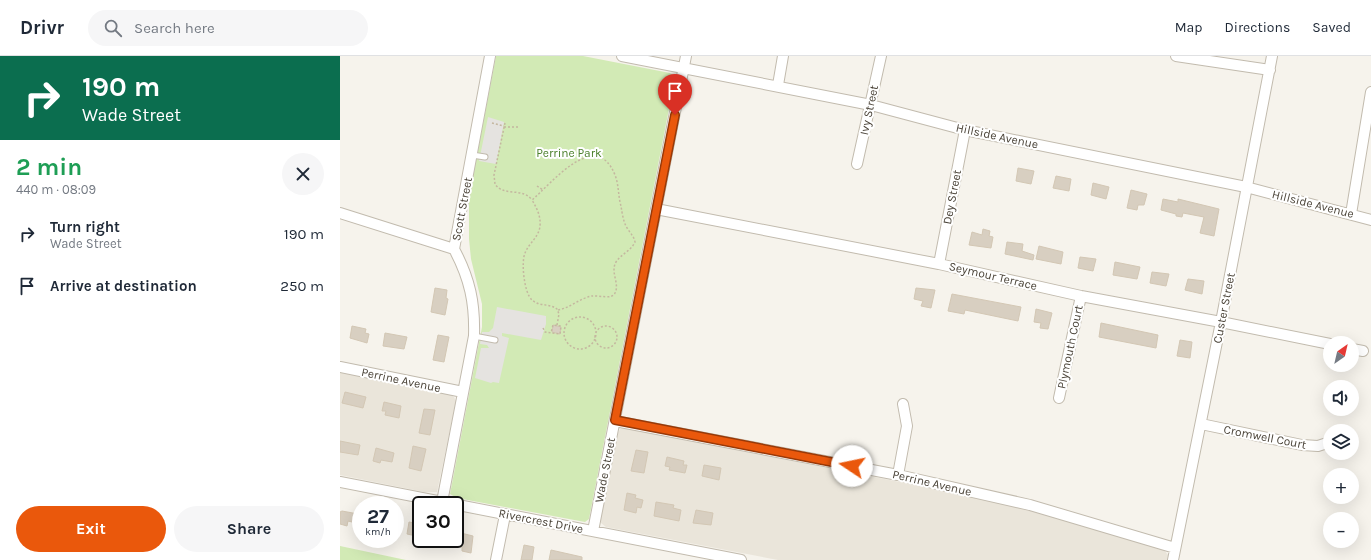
<!DOCTYPE html>
<meta charset="utf-8">
<style>
body{margin:0;font-family:Karla,sans-serif;background:#f6f6f7;color:#1f2937;height:100vh;display:flex;flex-direction:column;font-size:15px;white-space:nowrap}
*{box-sizing:border-box;margin:0}
p{font-size:13px;color:#747a83}
.icon{flex:none;width:22px;height:22px;fill:none;stroke:currentColor;stroke-width:2;stroke-linecap:round;stroke-linejoin:round}
.map{position:relative;flex:1;overflow:hidden}
.side{display:flex;flex-direction:column;background:#fff;width:340px}
.side>*{flex:none}
.banner{background:#0b6e4f;color:#fff;overflow:hidden}
.needle{width:26px;rotate:34deg}
.buttons{position:absolute;left:983px;top:280px;display:grid;gap:8px}
.buttons a{display:grid;place-items:center;width:36px;height:36px;border-radius:50%;background:#fff;box-shadow:0 4px 16px #0002;font-size:20px}
.speed{position:absolute;left:12px;top:440px;display:flex;gap:8px;font-size:20px;font-weight:700;text-align:center}
.speed>*{display:grid;place-content:center;width:52px;height:52px;border-radius:50%;background:#fff;box-shadow:0 4px 16px #0002;line-height:1}
.speed small{font-size:10px;font-weight:400}
.speed .limit{border:2px solid #111;border-radius:6px;background:#fff;color:#111}
.pin{position:absolute;display:grid;place-items:center;width:34px;height:34px;color:#fff;margin:-41px -17px;border-radius:50% 50% 50% 0;rotate:-45deg;box-shadow:0 0 4px #0007}
.pin .icon{rotate:45deg}
.me{position:absolute;width:44px;margin:-22px;rotate:281deg;stroke-linejoin:round;filter:drop-shadow(0 0 3px #0008)}
.turn{display:flex;align-items:center;gap:14px;height:84px;padding:0 16px;font-size:18px}
.turn .icon{width:52px;height:52px;stroke-width:2.5}
.turn b{display:block;font-size:28px;line-height:34px}
.round{display:grid;place-items:center;flex:none;width:42px;height:42px;border-radius:21px;background:#f6f6f7}
.headline{display:flex;align-items:center;justify-content:space-between;height:68px;padding:0 16px}
h1{font-size:24px;font-weight:700;line-height:30px;color:#1e9e55}
.button{display:flex;gap:8px;margin-top:auto;padding:8px 16px}
.button a{flex:1;height:46px;border-radius:24px;background:#ea580c;color:#fff;font-size:16px;font-weight:700;line-height:46px;text-align:center}
.button a+a{background:#f6f6f7;color:#1f2937}
ul{padding:0;list-style:none}
li{display:flex;align-items:center;gap:12px;height:52px;padding:0 16px}
li div{flex:1}
li b{display:block;font-size:15px}
li em{font-style:normal}
header{display:flex;align-items:center;gap:24px;box-sizing:border-box;height:56px;padding:0 20px;background:#fff;border-bottom:1px solid #e0e1e3}
header strong{font-size:19px}
nav{display:flex;gap:22px;margin-inline-start:auto;font-size:14px}
.search{width:280px;height:36px;background:#f6f6f7;display:flex;align-items:center;gap:10px;box-sizing:border-box;padding:0 14px;border-radius:22px;color:#747a83;font-size:15px}
main{display:flex;flex:1;min-height:0}
.map>svg:first-child{display:block}
.residential{fill:#eae5da}
.green{fill:#d2eab5}
.parking{fill:#e5e3e0}
.building{fill:#d8cfc1;stroke:#d3c7b4}
.lines{fill:none;stroke-linecap:round;stroke-linejoin:round}
.service-casing{stroke:#c2bbae;stroke-width:7}
.minor-casing{stroke:#c2bbae;stroke-width:12}
.path{stroke:#c4b79f;stroke-width:1.5;stroke-dasharray:2 2;stroke-linecap:butt}
.service{stroke:#fff;stroke-width:5}
.minor{stroke:#fff;stroke-width:10}
.route-casing{stroke:#983908;stroke-width:10}
.route{stroke:#ea580c;stroke-width:7}
.labels{text-anchor:middle;stroke-width:4;stroke-linejoin:round;paint-order:stroke}
.street-label{font-size:12px;fill:#4b4439;stroke:#fff}
.park-label{font-size:12px;fill:#4a7f2a;stroke:#fff}
</style>
<header>
<strong>Drivr</strong>
<div class="search"><svg class="icon" aria-label="search" viewBox="0 0 24 24"><circle cx="10" cy="10" r="6"/><path d="M15 15l6 6"/></svg>Search here</div>
<nav><a>Map</a><a>Directions</a><a>Saved</a></nav>
</header>
<main>
<section class="side">
<div class="banner">
<div class="turn"><svg class="icon" aria-label="right" viewBox="0 0 24 24"><path d="M7 20v-9h11M14 6l5 5-5 5"/></svg><div><b>190 m</b>Wade Street</div></div>
</div>
<div class="headline"><div><h1>2 min</h1><p>440 m · 08:09</p></div><a class="round"><svg class="icon" aria-label="close" viewBox="0 0 24 24"><path d="M6 6l12 12M18 6L6 18"/></svg></a></div>
<ul>
<li><svg class="icon" aria-label="right" viewBox="0 0 24 24"><path d="M7 20v-9h11M14 6l5 5-5 5"/></svg><div><b>Turn right</b><p>Wade Street</p></div><em>190 m</em></li>
<li><svg class="icon" aria-label="arrive" viewBox="0 0 24 24"><path d="M6 21V4h12l-3 4 3 4H6"/></svg><div><b>Arrive at destination</b></div><em>250 m</em></li>
</ul>
<div class="button"><a>Exit</a><a>Share</a></div>
</section>
<div class="map">
<svg width="1031" height="504" viewBox="0 0 1031 504">
<rect width="100%" height="100%" fill="#f6f3ec"/>
<path class="residential" d="M0,316L110,338L114,341L116,345L97,436H84L0,419Z
M285,372L677,449L824,494L828,499L827,504H438L266,471L261,467V462L278,377L280,373Z"/>
<path class="green" d="M156,0H243L330,17L335,22L249,463L245,466L117,442L110,438L142,271V248L131,203L129,183V141Z
M0,490L66,504H0Z"/>
<path class="parking" d="M148,61L164,66L156,108L139,105Z
M157,251L206,260V268L201,284L162,277V280L169,282L159,327L153,326L151,327L135,322L141,292H149L147,289L140,288L142,276H149L153,272Z"/>
<path class="building" d="M678,112L694,115L691,128L676,125Z
M716,120L731,123L729,135L713,132Z
M753,127L769,131L766,143L751,139Z
M791,134L807,138L804,149H798L797,154L787,152Z
M823,143L838,146V143L879,153L874,180L860,177L864,161L843,157L842,161L836,160V158L821,154Z
M643,173L650,175L649,180L653,181L651,192L629,189L632,176L642,179Z
M667,186L683,188L682,195L694,199L693,204L665,198Z
M699,190L723,196L721,208L696,203Z
M740,201L756,203L753,215L738,212Z
M775,206L800,211L797,223L773,219Z
M812,216L829,218L826,230L810,227Z
M848,223L864,225L862,238L845,234Z
M95,232L107,234L106,242L108,243L105,259L91,256Z
M576,232L595,234L591,252L581,250L583,245L574,243Z
M612,238L681,251L678,265L625,254L624,258L608,255Z
M696,253L712,257L708,273L700,272L701,267L694,266Z
M761,267L818,279L816,292L759,281Z
M213,269L221,271L220,278L212,276Z
M12,270L26,273L25,277L29,278L27,287L10,282Z
M45,277L67,281L64,293L43,290Z
M98,279L109,281L104,306L93,304Z
M840,284L852,286L850,302L837,300Z
M5,336L26,341L23,352L2,347Z
M44,346L61,350L59,362L45,359L46,355H42Z
M84,353L95,354L90,379L79,377Z
M0,385L20,389L18,399L0,396Z
M73,390L86,393L81,415L69,412Z
M36,392L54,397L52,406L41,404L40,407L33,405Z
M296,394L308,396L304,417L291,415Z
M327,401L344,405L343,409H347L345,417L329,414L330,411L325,410Z
M364,409L381,412L379,424L362,420Z
M287,437L296,439L295,442L303,444L301,452L297,451L296,457L284,454Z
M316,446L334,449L333,452L341,454L339,465L314,460Z
M356,454L373,457L371,469L353,467Z
M2,455L18,458L16,467L8,465L7,470L0,468V456Z
M69,466L81,468V481L67,478Z
M121,477L133,480L131,497L122,495V491H118Z
M184,489L194,491L192,504H181Z
M211,494L242,501V504H209Z"/>
<g class="lines">
<defs>
<path id="service" d="M132,99L145,101
M134,280L155,284"/>
<path id="minor" d="M282,0L531,49L625,74L906,131L1031,164
M836,0L930,14
M438,29L443,0
M517,108L541,0
M316,153L599,208L741,240L881,266L990,288
M0,157L114,193
M1011,158L1031,36
M599,208L625,74
M1012,293L1023,295
M0,311L123,336
M719,342L741,240
M275,365L558,419L690,449L835,492
M861,368L962,389L978,390L990,386
M558,419L567,370L563,348
M0,426L401,504
M102,446L134,280C135,247 130,223 114,193L150,0
M253,475L346,0
M156,504L165,459
M833,504L881,266L932,0"/>
</defs>
<use href="#service" class="service-casing"/>
<use href="#minor" class="minor-casing"/>
<path class="path" d="M152,67L164,70
M165,67L154,119L155,128C163,141 183,131 192,144
M164,71H179
M197,130L203,134
M224 277a16 16 0 1 1 32 0a16 16 0 1 1-32 0Z
M217,269L219,258L217,253C209,247 200,251 192,244C184,237 181,206 185,197C189,187 199,181 200,170C201,161 197,152 192,144C211,128 256,71 275,119C279,129 278,140 281,150C282,156 283,164 286,170C289,176 294,180 295,186C291,195 281,198 276,206C270,216 280,228 275,237C272,244 259,239 252,240C240,242 230,252 218,254
M255 281a11 11 0 1 1 22 0a11 11 0 1 1-22 0Z
M203,272L205,276L220,278L221,270L213,269L211,277"/>
<use href="#service" class="service"/>
<use href="#minor" class="minor"/>
</g>
<g class="lines">
<defs>
<path id="route" d="M335,59L275,364L512,410"/>
</defs>
<use href="#route" class="route-casing"/>
<use href="#route" class="route"/>
</g>
<g class="labels">
<g class="street-label">
<text transform="translate(529 54) rotate(-78)" y="4">Ivy Street</text>
<text transform="translate(657 80) rotate(12)" y="4">Hillside Avenue</text>
<text transform="translate(612 141) rotate(-79)" y="4">Dey Street</text>
<text transform="translate(973 148) rotate(14)" y="4">Hillside Avenue</text>
<text transform="translate(122 153) rotate(-79)" y="4">Scott Street</text>
<text transform="translate(653 220) rotate(13)" y="4">Seymour Terrace</text>
<text transform="translate(884 252) rotate(-79)" y="4">Custer Street</text>
<text transform="translate(730 291) rotate(-78)" y="4">Plymouth Court</text>
<text transform="translate(61 324) rotate(12)" y="4">Perrine Avenue</text>
<text transform="translate(925 381) rotate(11)" y="4">Cromwell Court</text>
<text transform="translate(265 414) rotate(-79)" y="4">Wade Street</text>
<text transform="translate(592 427) rotate(13)" y="4">Perrine Avenue</text>
<text transform="translate(201 465) rotate(11)" y="4">Rivercrest Drive</text>
</g>
<g class="park-label">
<text x="229" y="101">Perrine Park</text>
</g>
</g>
</svg>
<div class="buttons">
<a><svg class="needle" viewBox="-14 -14 28 28"><path d="M0-13l5 13h-10z" fill="#e53935"/><path d="M0 13l5-13h-10z" fill="#747a83"/></svg></a>
<a><svg class="icon" aria-label="sound" viewBox="0 0 24 24"><path d="M4 9h4l5-4v14l-5-4H4zM17 9q2 3 0 6"/></svg></a>
<a><svg class="icon" aria-label="layers" viewBox="0 0 24 24"><path d="M12 4l9 5-9 5-9-5zM3 14l9 5 9-5"/></svg></a>
<a>+</a>
<a>−</a>
</div>
<div class="speed"><div>27<small>km/h</small></div><div class="limit">30</div></div>
<div class="pin" style="left:335px;top:59px;background:#d93025"><svg class="icon" aria-label="arrive" viewBox="0 0 24 24"><path d="M6 21V4h12l-3 4 3 4H6"/></svg></div>
<svg class="me" style="left:512px;top:410px" viewBox="-20 -20 40 40"><circle r="19" fill="#fff"/><path d="M0-13L10 11 0 6-10 11z" fill="#ea580c"/></svg>
</div>
</main>
